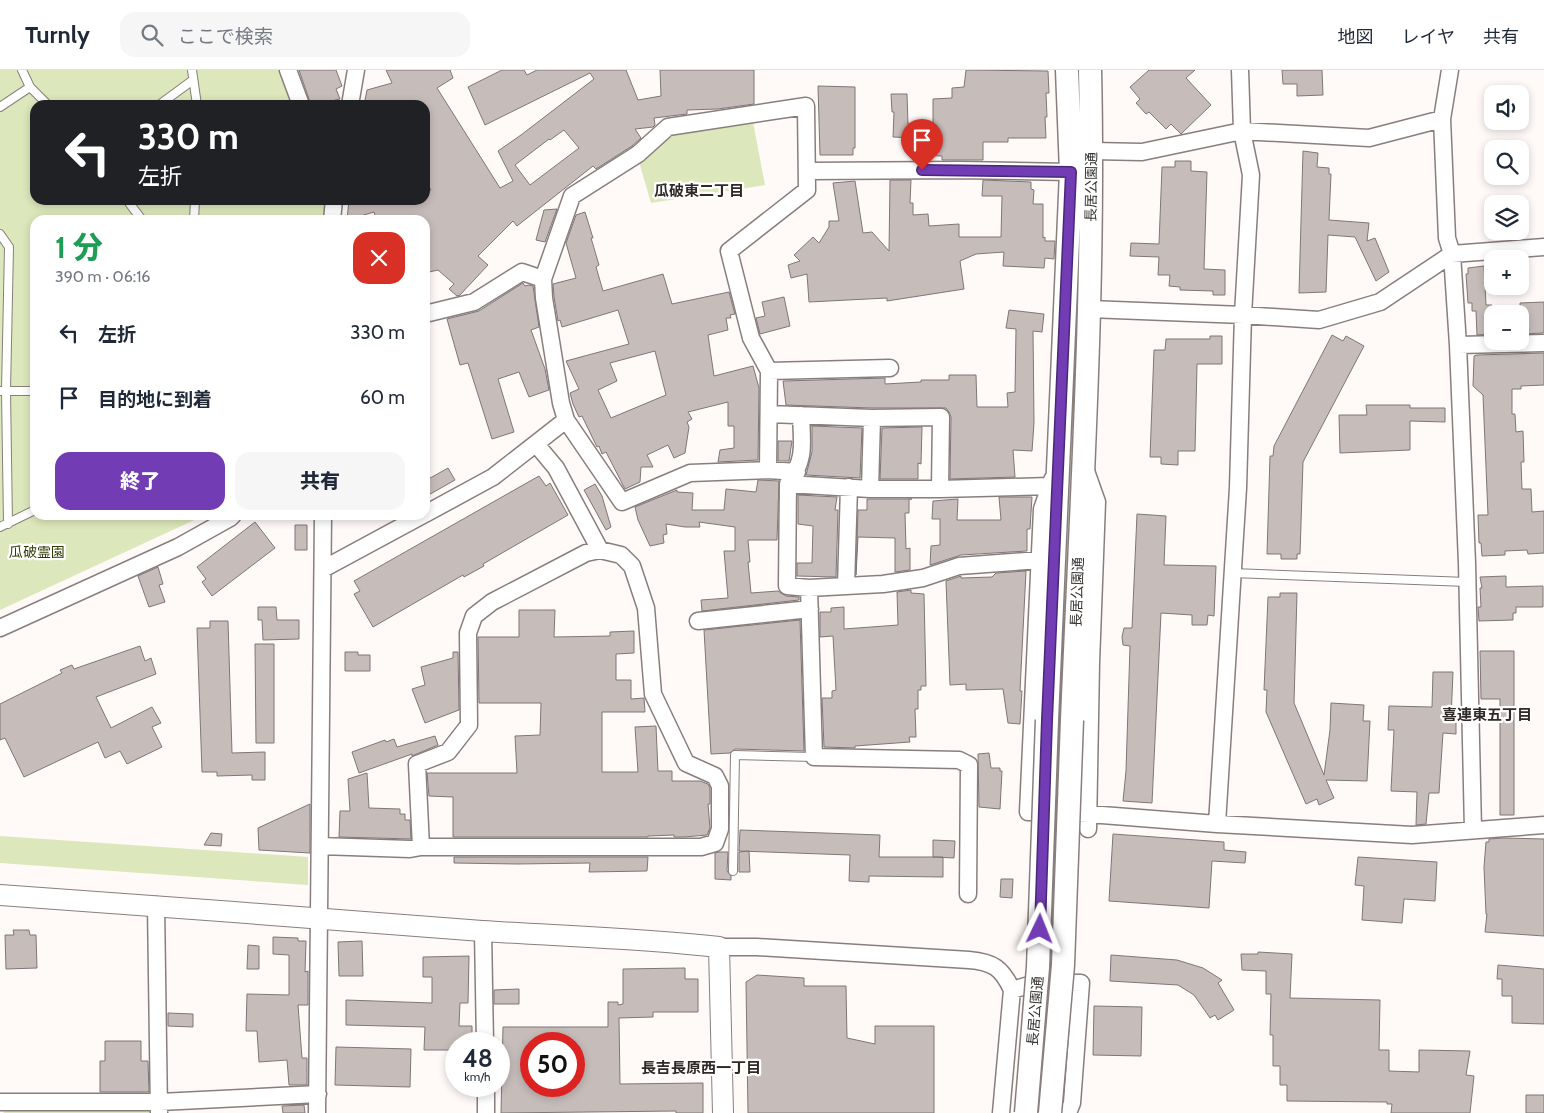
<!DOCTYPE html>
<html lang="ja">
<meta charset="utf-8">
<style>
body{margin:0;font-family:Cabin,"Noto Sans JP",sans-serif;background:#f6f6f7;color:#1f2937;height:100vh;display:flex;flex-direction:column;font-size:19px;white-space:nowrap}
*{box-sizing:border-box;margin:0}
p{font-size:16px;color:#747a83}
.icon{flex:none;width:28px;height:28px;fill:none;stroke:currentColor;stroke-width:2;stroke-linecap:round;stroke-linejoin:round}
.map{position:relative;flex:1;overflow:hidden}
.drawer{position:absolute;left:30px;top:145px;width:400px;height:305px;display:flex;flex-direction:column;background:#fff;border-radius:15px;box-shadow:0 2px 8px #0003}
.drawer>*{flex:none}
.guide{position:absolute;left:30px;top:30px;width:400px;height:105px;border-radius:15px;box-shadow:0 2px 8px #0003;background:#202124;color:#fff;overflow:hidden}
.fabs{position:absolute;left:1484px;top:15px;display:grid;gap:10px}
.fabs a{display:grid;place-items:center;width:45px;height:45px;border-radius:10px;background:#fff;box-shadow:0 2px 8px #0003;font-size:25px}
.speed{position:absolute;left:445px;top:962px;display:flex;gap:10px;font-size:25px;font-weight:700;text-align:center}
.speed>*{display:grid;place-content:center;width:65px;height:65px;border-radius:50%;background:#fff;box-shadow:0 2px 8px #0003;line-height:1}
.speed small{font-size:12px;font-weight:400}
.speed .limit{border:8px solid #d22;background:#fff;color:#111}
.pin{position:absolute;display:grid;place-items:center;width:42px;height:42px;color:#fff;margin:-51px -21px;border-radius:50% 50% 50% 0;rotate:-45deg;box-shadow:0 0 5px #0007}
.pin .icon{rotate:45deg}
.me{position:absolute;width:55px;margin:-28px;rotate:2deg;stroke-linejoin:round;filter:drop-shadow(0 0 4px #0008)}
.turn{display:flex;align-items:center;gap:18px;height:105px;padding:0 25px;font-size:22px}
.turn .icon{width:65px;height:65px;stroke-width:2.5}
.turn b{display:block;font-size:35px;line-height:42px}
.round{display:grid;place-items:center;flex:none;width:52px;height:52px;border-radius:15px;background:#f6f6f7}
.overview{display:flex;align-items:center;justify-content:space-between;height:85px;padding:0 25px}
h1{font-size:30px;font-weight:800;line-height:38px;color:#1e9e55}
.cta{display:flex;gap:10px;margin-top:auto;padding:10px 25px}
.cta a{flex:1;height:58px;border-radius:15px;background:#723db4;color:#fff;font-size:20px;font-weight:800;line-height:58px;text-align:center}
.cta a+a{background:#f6f6f7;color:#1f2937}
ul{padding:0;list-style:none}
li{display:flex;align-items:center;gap:15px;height:65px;padding:0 25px}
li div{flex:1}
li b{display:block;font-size:19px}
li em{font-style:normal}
header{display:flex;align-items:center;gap:30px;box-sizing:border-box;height:70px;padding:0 25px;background:#fff;border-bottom:1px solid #e0e1e3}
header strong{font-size:24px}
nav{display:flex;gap:28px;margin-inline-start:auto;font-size:18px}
.search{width:350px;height:45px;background:#f6f6f7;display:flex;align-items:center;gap:12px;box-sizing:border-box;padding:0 18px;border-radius:15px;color:#747a83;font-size:19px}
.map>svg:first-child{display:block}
.green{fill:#dce8bb}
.building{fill:#c6bdba;stroke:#7f7775;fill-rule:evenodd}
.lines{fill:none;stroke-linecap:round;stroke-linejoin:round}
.service-casing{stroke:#887f7c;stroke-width:10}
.minor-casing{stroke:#887f7c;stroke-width:19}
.tertiary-casing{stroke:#887f7c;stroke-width:22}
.secondary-casing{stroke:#887f7c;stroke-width:25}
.service{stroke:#fff;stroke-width:8}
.minor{stroke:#fff;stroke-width:16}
.tertiary{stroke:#fff;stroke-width:20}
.secondary{stroke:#fff;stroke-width:22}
.secondary-bridge-casing{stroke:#887f7c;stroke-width:25;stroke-linecap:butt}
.secondary-bridge{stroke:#fff;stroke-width:22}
.route-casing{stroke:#4a2875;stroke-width:12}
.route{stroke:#723db4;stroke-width:9}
.labels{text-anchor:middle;stroke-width:4.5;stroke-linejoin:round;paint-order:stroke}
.street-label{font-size:14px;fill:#373432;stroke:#fff}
.park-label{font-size:14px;fill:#2f3a00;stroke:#fff}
.neighbourhood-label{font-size:15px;font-weight:bold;fill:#302926;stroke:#fff}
</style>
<header>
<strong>Turnly</strong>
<div class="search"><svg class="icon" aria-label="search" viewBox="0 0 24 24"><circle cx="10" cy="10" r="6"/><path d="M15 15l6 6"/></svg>ここで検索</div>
<nav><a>地図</a><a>レイヤ</a><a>共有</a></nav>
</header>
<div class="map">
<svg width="1544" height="1043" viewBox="0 0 1544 1043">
<rect width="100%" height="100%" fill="#fff9f7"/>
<path class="green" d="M0,0H283L296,35H35V130H326L322,150H35V445H205L0,540Z
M753,52L765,115L651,133L639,92L671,62Z
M0,766L308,787V815L0,793Z
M146,1037L151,1043H3L8,1038Z"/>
<path class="building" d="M299,0H336L342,16L336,19L340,29L335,30L337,35H311Z
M386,0H450L453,8L437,18L500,118L513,111L498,81L521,65L594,9L590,3L485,55L468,17L502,0H524L527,5L537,0H626L638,30L661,26L660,0H754V34L718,39L687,40V44L654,48L655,55L653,57L635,59L641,68L632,76L596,99L593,96L517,156L513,151L478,186L488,195L460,225L457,226L449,219L454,214L438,200L425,203V150H376L374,142L347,150L349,130H425V123L431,120L425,110V35H364L367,20L392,13ZM564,60L579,78L530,115L515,95L549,69L550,70Z
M966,0L1048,1L1049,23H1046L1047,47H1045L1046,68H1008V72H983V90H942V86L915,85V68L893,67L894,42H892L891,24H907L908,54L933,53V29L952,28V18L964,17Z
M1149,0H1195L1186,8L1211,35L1181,64L1171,54L1166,59L1149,42L1146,44L1136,33L1140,29L1130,17Z
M1282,0H1322L1323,25L1297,26V14H1283Z
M818,16L855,17V78H853V85H820Z
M1303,81L1318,83L1317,97L1329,98V104H1331L1329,150L1369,153L1367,171L1375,168L1389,202L1376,211L1355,167L1328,165L1326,222L1299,223Z
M1175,91H1191V101L1207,102L1204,199L1225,200V225H1213V221L1180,220V217L1169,216L1170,205H1158L1159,187L1130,186L1131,173L1159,174L1162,97H1175Z
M890,110H911L910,133H913V145L928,144L929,156L959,154V167H1001L1002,126H982L983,110L1031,112V119L1034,120L1033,134H1043V168L1045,167V171H1055L1054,189L1045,188L1044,198L1003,196L1004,182L976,184L960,191L964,219L887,231V228L809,232L807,204L791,208L788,195L800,191L794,185L813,167L819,173L829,157V151H839L833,113L855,111L863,163L872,162L889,181Z
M557,139L545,172L536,170L544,140Z
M585,142L593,168H591L599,195L596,197L603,221L663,204L672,234L729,222L735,244L730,245L731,248H726L728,260L708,265L714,306L753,296L759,318L758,390L718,392L720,380L734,378V356H728V332L688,342L692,349L687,352L689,357L685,383L674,388L668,375L647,385L653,397H641L640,412L625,419L606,382L602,384L599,376L597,377L582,346L579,347L573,334L570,323L579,319L566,291L629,274L618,240L562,257L560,250L558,251L554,227L553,214L576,208L566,173L576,145ZM655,281L666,325L611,348L598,320L617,311L610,293Z
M1484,196L1486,235H1492V264L1477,265L1476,241H1472V233H1468L1466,204H1468V198Z
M523,213L525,216L529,215L533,216L539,257L531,260L545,299L549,320L529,327L519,302L498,309L514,362L492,369L468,293L460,295L447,249L479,241Z
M784,227L790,256L760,264L756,248L765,246L762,232Z
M1544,232V261L1543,263L1521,264L1520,233Z
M1009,240L1044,244L1042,262L1033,261L1034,353L1032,381L1013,380L1015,407L950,409L951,347L949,342L946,338H872L786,335L783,311L885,308V314L921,312V310H949V305H976L977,337H1008L1007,323L1015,322L1016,259L1006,258Z
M1332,265L1343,271L1346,266L1364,276L1303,392L1300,484H1297V489H1281V484H1267L1270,386H1273L1274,376Z
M1210,266H1222V294H1197L1195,381H1178V395L1161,394V387H1150L1154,280H1165L1166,269H1210Z
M1544,283V315L1521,316V319H1512V344H1515L1516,362L1523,361L1524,392H1521L1522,419H1531L1532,442L1544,441V483L1528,484L1527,480L1505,481V485L1482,486L1481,473H1479L1478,445H1488L1483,325L1473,316L1474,286L1477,285Z
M1366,335H1410V338H1445V352L1410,351V380L1340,383L1339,345H1367Z
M812,356L862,358L860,408L806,405L812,382Z
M922,357L921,394L918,393V409H880L882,358Z
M778,371H792L789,391H778Z
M448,398L455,410L425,427V411Z
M539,406L546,416L550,413L568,445L483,494L484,496L464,507L463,505L373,557L354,524L360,521L354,511Z
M758,410L779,411L777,470H748L750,492H748L751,523L778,521L786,526L799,527V530L702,541L701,530L728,528L724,481H735V457L699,452L700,457H685L666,454L667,464L663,465L664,473L650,476L638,450L635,437L677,420V422L693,423L692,440H724L726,419L756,422Z
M595,414L602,426L611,457L606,460L584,420Z
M798,425L837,427L835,440H838L836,507L797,506V493H812L813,456L798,454Z
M999,427H1032L1030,459H1027V481L961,485L930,495L931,476L940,475V449H932L933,431L958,429L957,450H1001Z
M867,429H912H909V443H905L906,479L910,478V500L895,502V468L858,467L856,505L858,440H867Z
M1137,444L1166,446L1164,495L1216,496L1214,546L1208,545L1207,555H1192V545L1161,543L1152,733L1123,731L1126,701L1130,576L1123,575L1122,567L1124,558H1132Z
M255,452L275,478L212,526L202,512L206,509L197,497Z
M295,455H307V480H295Z
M158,497L163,514L159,515L165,532L149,537L138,506Z
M1026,501L1020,621H1022L1020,654L1008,653L1003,619L966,620V614L950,615L946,511L961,506V508L992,507L996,503Z
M1506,506V517L1543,516V537H1516V543H1513V550L1479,551L1478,537H1481L1480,518H1482L1480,507Z
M911,520V523L924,524L926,616H921V620H918V639H915L916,667H909L910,672L855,676V678L824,677L822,628H832V621L836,620L833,566L820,567V542H831V538L844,537V559L898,555L897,522Z
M1280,523H1297L1294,633L1324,705L1330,660L1331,633L1364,635L1363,651H1370L1367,711L1326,710L1334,728L1319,735L1317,729L1306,734L1266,642L1267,620H1264L1268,527H1280Z
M258,537H276L277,550H299V569L263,570L262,550H258Z
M519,540H555L554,567L610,566V562L634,561V583L616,584V610H631V629L644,628L645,642H602V702H638L635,657L656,656L658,701H672V711H700L708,714L710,718V734H708L710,758L707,765L684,767H674V765L648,766V767H453V727L429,726L427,703H517L515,666L540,665L541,633H479L478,567H519Z
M800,550L804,681L735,679L730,683L711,684L704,560Z
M210,551H228L232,683L265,682V710H252V705L217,706V702H202L197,558H210Z
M255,574H274V673H256Z
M140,576L145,591L151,588L156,604L96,627L111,658L152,637L161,653L152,657L162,677L127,694L120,681L105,688L98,672L24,707L5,668L0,670V634L62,603L60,600L72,595L74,599Z
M1480,581H1514V745H1500V629H1481Z
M345,582H358V585H370V601H345Z
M453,582H458L459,640L425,653L412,619L425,615L421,597L453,588Z
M1433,602H1453L1451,649L1456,650V664L1443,663L1439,723H1429L1426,754L1416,755L1417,722L1391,721L1394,660H1388L1389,636L1432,637Z
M435,666L438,675L412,686V684L359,703L352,682L385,670L386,672L394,669L397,677Z
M989,683L991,698H1000V701H1002L1000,739L979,737L978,684Z
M367,703L369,738L400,739V744H405V750H410L411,769L339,767L340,741H350L348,709Z
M310,734V783L259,780L258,758Z
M740,760L880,765L879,787H943V807L869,806V812L849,811L850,785L739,781Z
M211,763L222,764L221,776L204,775Z
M1113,764L1224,772V780L1246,782L1245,793L1212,791L1209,838L1109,831Z
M1503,768L1544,769V866L1485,862L1487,844H1486L1484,797L1486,772H1489V769Z
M933,770L955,771L954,788L933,787Z
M749,781L750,802H739V782Z
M719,782H728L727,801L731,806V810L715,809V783Z
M454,787H648L647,801L589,802L590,793L517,794L454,793Z
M1358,787L1437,792L1435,831L1404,829L1402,853L1362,850L1364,816L1355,815Z
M1001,809H1013L1012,828L1000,827Z
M13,860H29L30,865H36L37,898L6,899L5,865H14Z
M273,867L298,868V871H306L305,902L308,901V935H298L302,988H307V1015H289L287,990L259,992L257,961H246L247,924L289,925V885L273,884Z
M362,871L363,906H339L338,872Z
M248,875L259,876V899H247Z
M1258,882L1292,884L1290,928L1380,930L1379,980H1389V1001L1419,1002V980L1470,981L1466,1005L1474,1006L1470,1043H1391L1392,1034H1387V1032L1287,1031V1015H1280V996H1273V965H1270L1271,924H1266V901L1242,900L1241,884H1258Z
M1111,885L1177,890L1203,898L1222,910L1218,913L1234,940L1218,950L1215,945L1210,948L1194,925L1178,915L1110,911Z
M469,886L468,933H460L459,956H472V974H456V980H424L425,957L346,955V930L432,933V907H423V887Z
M1498,895L1544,899V954L1512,953V926H1502V909H1497Z
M685,898V909H698V942H653V947L619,948L620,1014L703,1013V1043H676V1041L501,1043L503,957H608V932H618V935L623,934V899ZM531,974H574V1016H531Z
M757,905L804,908V916H846L847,968L875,974V956H934V1043H748L746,912Z
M519,919V934H494V920Z
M1094,936L1142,937L1141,986L1093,985Z
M168,943L193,944V957L168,956Z
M105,971H141V991H148L149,1022H100V991H105Z
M336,977L411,979L410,1017L335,1015Z
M1526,1025H1544V1043H1526Z
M304,1035L305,1043H283L282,1036Z"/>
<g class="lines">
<defs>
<path id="service" d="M22,0L30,17L48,35
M192,0L197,35
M159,35L193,10
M0,37L30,17
M127,130L142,150
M194,150L195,130
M0,164L9,177L6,321L8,454
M0,321H35
M0,457L35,440
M1232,503L1467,512
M733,801L735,685L814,687"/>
<path id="minor" d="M288,0L301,35
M1450,0L1442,49L1447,168L1452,184L1458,275L1467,493L1473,760
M350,35L356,0
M1092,81L1142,82L1242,61L1369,68L1442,49
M808,101L960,100L1071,102
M332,150L334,130
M1089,239L1243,245L1319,250L1380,232L1452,184L1544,177
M425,244L474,232L522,202L543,209
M1458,275L1544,273
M769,301L890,298
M769,344L872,348L941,347L940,419
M801,345C802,374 806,389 788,414L787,516L809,518L883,514L923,508L959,496L1040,490
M536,374L556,398L600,480
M768,400L769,301L751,268L729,181L807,120L806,36L668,57L638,84L572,126L543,209L544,228L561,333L566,350L622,432L690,403L768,400L797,402
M1086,401L1097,432L1091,593L1088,759
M1052,410L1042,439L1028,742L1089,744L1217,754L1412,765L1544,755
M788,414L870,419H940L1050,416
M870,419L872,348
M425,444L493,407L566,350
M323,499L423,445
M846,516L849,417
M809,518L814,687L959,690L969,695L968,824
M698,551L810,539
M0,558L178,477L230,448L233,445
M1217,754L1238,418L1243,245L1251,105L1242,61L1240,0
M320,776L410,779L421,777H701L715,773L720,759V716L715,706L686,693L653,624L646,538L632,496L621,485L600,480L586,483L492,532L474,546L468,563L469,655L448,682L417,694L421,777
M156,835L159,1043
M483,861L485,974
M719,877H757L969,890C993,892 1002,898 1012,920L1001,1043
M1012,920L1039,912L1081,913L1072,1033L1068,1043
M486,1016V1043
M0,1032H160L318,1024
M317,1043L323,445"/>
<path id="tertiary" d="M0,825C161,836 321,849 482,861C561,866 640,868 719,877L723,1043"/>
<path id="secondary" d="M1047,650L1071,102L1067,0
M1072,650C1081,434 1095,217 1090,0"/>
</defs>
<use href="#service" class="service-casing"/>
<use href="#minor" class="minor-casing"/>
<use href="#tertiary" class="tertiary-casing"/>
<use href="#secondary" class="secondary-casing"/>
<use href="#service" class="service"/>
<use href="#minor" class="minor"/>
<use href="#tertiary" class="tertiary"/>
<use href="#secondary" class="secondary"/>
<defs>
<path id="secondary-bridge" d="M1026,1043L1038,897L1047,650
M1050,1043L1063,895L1072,650"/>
</defs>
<use href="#secondary-bridge" class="secondary-bridge-casing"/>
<use href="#secondary-bridge" class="secondary-bridge"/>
</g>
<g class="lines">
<defs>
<path id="route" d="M922,100L1071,102L1047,650L1040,859"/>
</defs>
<use href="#route" class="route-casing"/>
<use href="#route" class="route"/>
</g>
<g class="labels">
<g class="street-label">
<text transform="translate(1091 117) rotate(-89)" y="5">長居公園通</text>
<text transform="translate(1077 522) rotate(-88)" y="5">長居公園通</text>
<text transform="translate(1035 941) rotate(-85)" y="5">長居公園通</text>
</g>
<g class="park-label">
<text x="37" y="487">瓜破霊園</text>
</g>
<g class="neighbourhood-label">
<text x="699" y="126">瓜破東二丁目</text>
<text x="1487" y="650">喜連東五丁目</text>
<text x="701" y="1003">長吉長原西一丁目</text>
</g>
</g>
</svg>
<div class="fabs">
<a><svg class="icon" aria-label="sound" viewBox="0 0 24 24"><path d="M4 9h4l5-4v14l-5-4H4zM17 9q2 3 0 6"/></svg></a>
<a><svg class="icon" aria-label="search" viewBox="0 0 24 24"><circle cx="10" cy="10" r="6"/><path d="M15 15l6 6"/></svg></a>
<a><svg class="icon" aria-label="layers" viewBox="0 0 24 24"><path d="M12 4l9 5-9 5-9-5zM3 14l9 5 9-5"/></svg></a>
<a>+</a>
<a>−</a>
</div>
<div class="speed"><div>48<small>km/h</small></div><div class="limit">50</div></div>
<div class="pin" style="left:922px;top:100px;background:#d93025"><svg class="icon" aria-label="arrive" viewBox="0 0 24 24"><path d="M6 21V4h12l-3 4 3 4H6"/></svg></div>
<svg class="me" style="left:1040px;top:859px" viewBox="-20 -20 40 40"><path d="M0-17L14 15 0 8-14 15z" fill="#723db4" stroke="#fff" stroke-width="4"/></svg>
<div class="guide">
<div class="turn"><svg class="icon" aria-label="left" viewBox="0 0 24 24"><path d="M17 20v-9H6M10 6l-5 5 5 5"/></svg><div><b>330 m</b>左折</div></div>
</div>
<section class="drawer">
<div class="overview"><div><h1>1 分</h1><p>390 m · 06:16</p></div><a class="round" style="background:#d93025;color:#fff"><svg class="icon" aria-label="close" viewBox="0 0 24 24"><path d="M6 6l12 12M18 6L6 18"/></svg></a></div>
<ul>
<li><svg class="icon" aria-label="left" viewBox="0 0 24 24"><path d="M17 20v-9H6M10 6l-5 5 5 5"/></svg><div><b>左折</b></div><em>330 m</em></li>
<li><svg class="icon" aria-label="arrive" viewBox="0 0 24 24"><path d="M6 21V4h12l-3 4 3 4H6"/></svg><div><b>目的地に到着</b></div><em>60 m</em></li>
</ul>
<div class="cta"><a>終了</a><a>共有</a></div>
</section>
</div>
